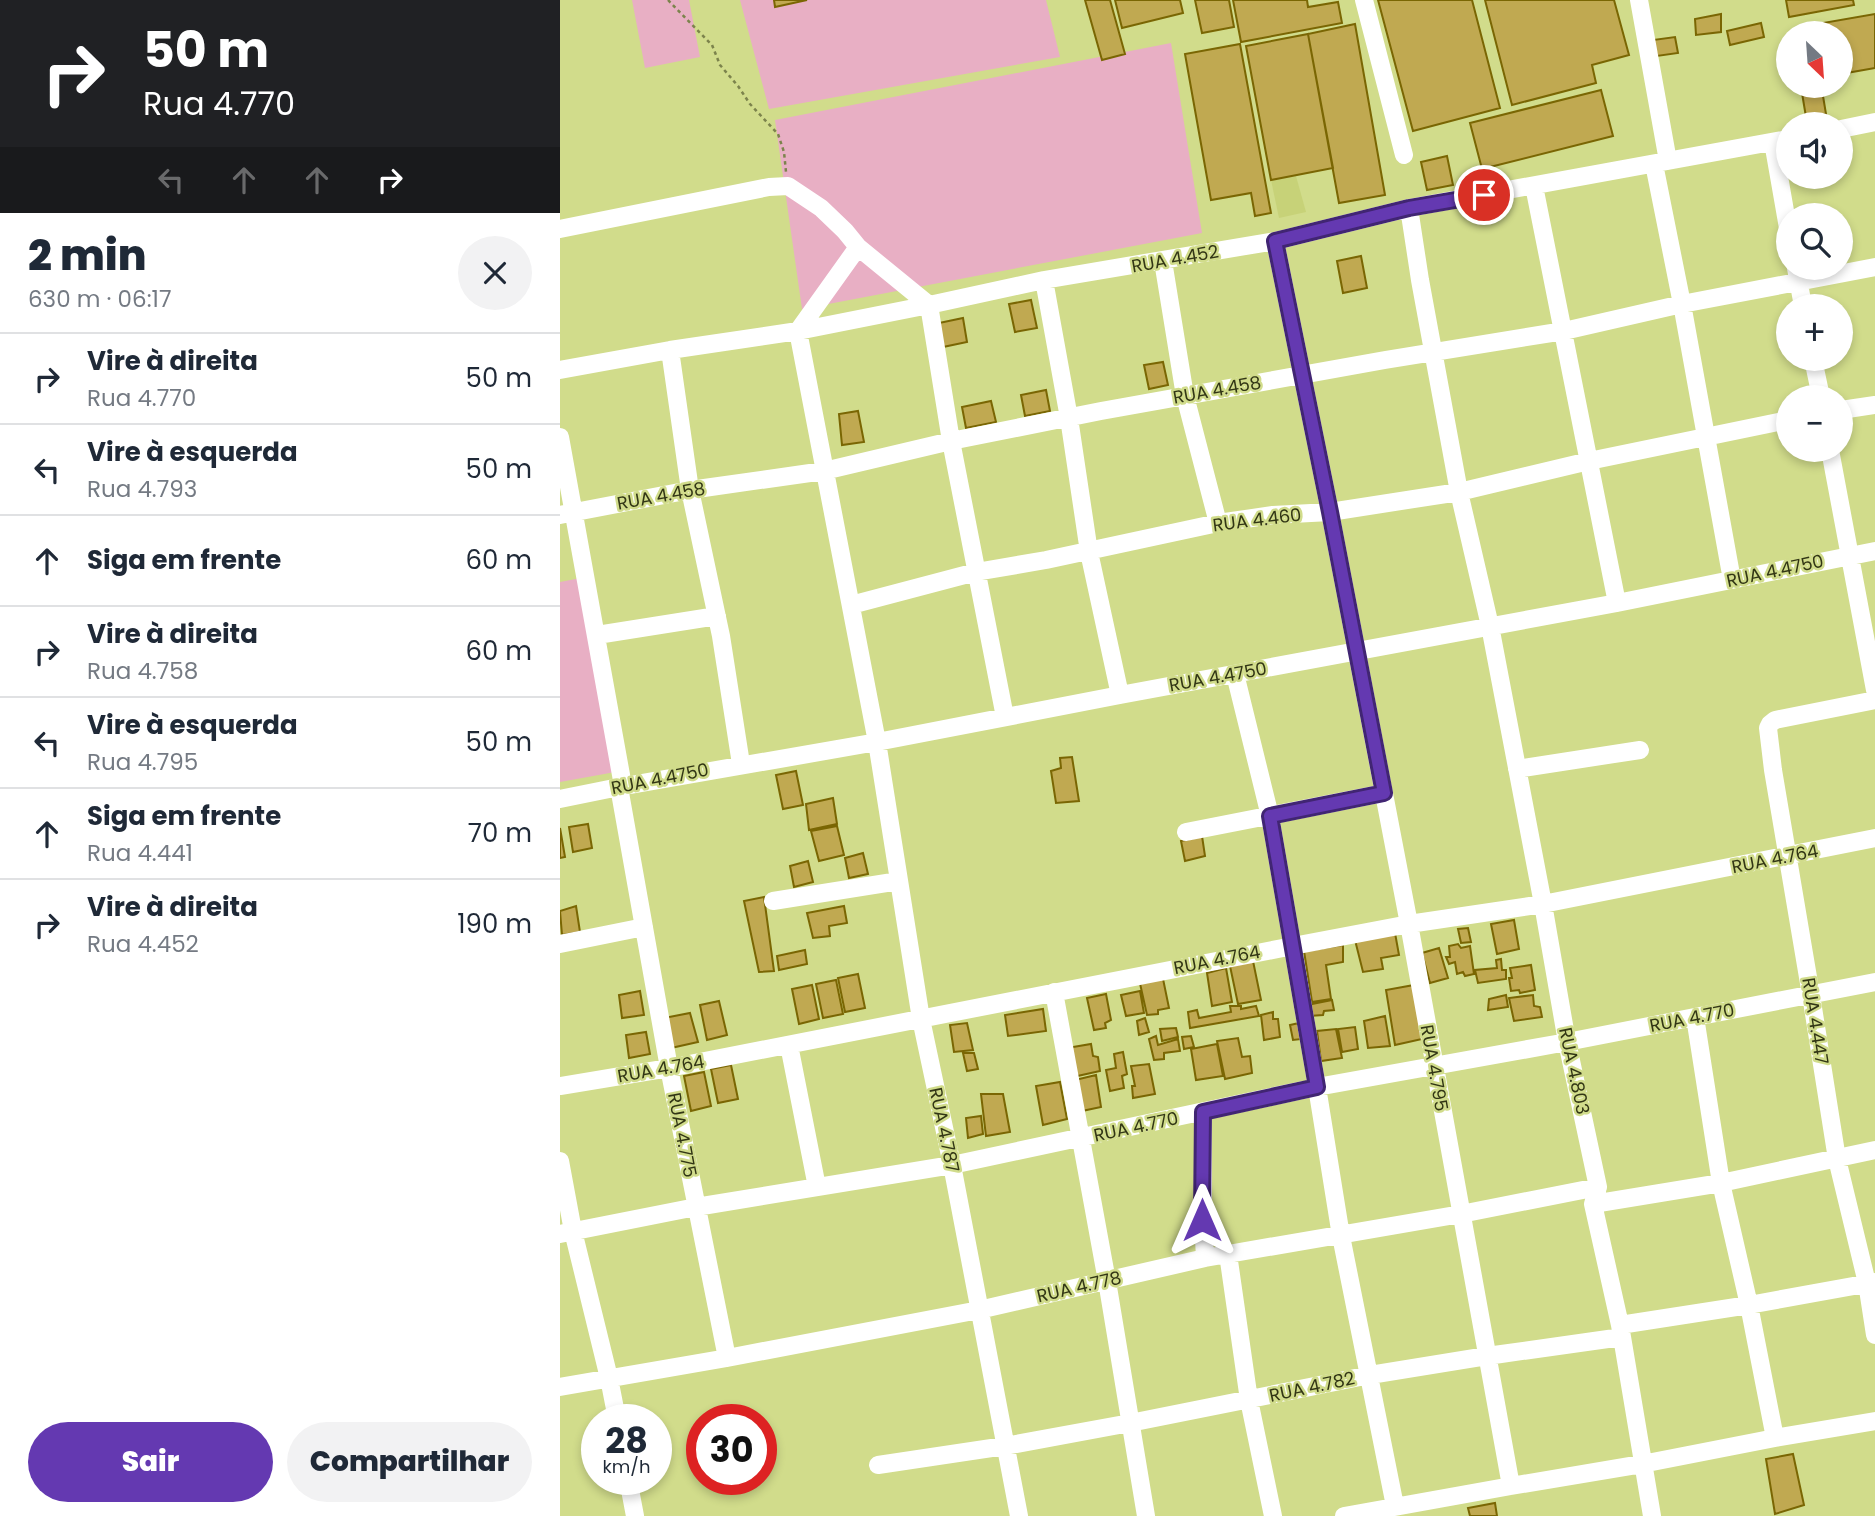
<!DOCTYPE html>
<html lang="pt">
<meta charset="utf-8">
<style>
body{margin:0;font-family:Poppins,sans-serif;background:#f2f2f3;color:#1f2937;height:100vh;display:flex;flex-direction:column;font-size:26px;white-space:nowrap}
*{box-sizing:border-box;margin:0}
p{font-size:23px;color:#747a83}
.icon{flex:none;width:38px;height:38px;fill:none;stroke:currentColor;stroke-width:2;stroke-linecap:round;stroke-linejoin:round}
.map{position:relative;flex:1;overflow:hidden}
.side{display:flex;flex-direction:column;background:#fff;width:560px}
.side>*{flex:none}
.banner{background:#202124;color:#fff;overflow:hidden}
.needle{width:46px;rotate:155deg}
.buttons{position:absolute;left:1216px;top:21px;display:grid;gap:14px}
.buttons a{display:grid;place-items:center;width:77px;height:77px;border-radius:50%;background:#fff;box-shadow:0 4px 10px #0003;font-size:35px}
.speed{position:absolute;left:21px;top:1404px;display:flex;gap:14px;font-size:35px;font-weight:700;text-align:center}
.speed>*{display:grid;place-content:center;width:91px;height:91px;border-radius:50%;background:#fff;box-shadow:0 4px 10px #0003;line-height:1}
.speed small{font-size:18px;font-weight:400}
.speed .limit{border:10px solid #d22;background:#fff;color:#111}
.pin{position:absolute;display:grid;place-items:center;width:60px;height:60px;color:#fff;margin:-30px;border:4px solid #fff;border-radius:50%;box-shadow:0 2px 7px #0007}
.me{position:absolute;width:77px;margin:-38px;rotate:0deg;stroke-linejoin:round;filter:drop-shadow(0 0 5px #0008)}
.turn{display:flex;align-items:center;gap:24px;height:147px;padding:0 28px;font-size:32px}
.turn .icon{width:91px;height:91px;stroke-width:2.5}
.turn b{display:block;font-size:49px;line-height:60px}
.lanes{display:flex;align-items:center;height:66px;padding:0 28px;background:#0003;justify-content:center;gap:35px;direction:ltr}
.lanes .off{opacity:.35}
.round{display:grid;place-items:center;flex:none;width:74px;height:74px;border-radius:37px;background:#f2f2f3}
.headline{display:flex;align-items:center;justify-content:space-between;height:119px;padding:0 28px}
h1{font-size:42px;font-weight:800;line-height:52px}
.cta{display:flex;gap:14px;margin-top:auto;padding:14px 28px}
.cta a{flex:1;height:80px;border-radius:42px;background:#6439b1;color:#fff;font-size:28px;font-weight:800;line-height:80px;text-align:center}
.cta a+a{background:#f2f2f3;color:#1f2937}
ul{padding:0;list-style:none}
li{display:flex;align-items:center;gap:21px;height:91px;padding:0 28px;border-top:2px solid #e0e1e3}
li div{flex:1}
li b{display:block;font-size:26px}
li em{font-style:normal}
main{display:flex;flex:1;min-height:0}
.map>svg:first-child{display:block}
.built{fill:#c7d278}
.green{fill:#e8afc4}
.building{fill:#c0a951;stroke:#7a6603;stroke-width:2}
.lines{fill:none;stroke-linecap:round;stroke-linejoin:round}
.path{stroke:#7c834c;stroke-width:2.5;stroke-dasharray:3.5 3.5;stroke-linecap:butt}
.minor{stroke:#fff;stroke-width:18}
.route-casing{stroke:#412573;stroke-width:18}
.route{stroke:#6439b1;stroke-width:12}
.labels{text-anchor:middle;stroke-width:5;stroke-linejoin:round;paint-order:stroke}
.street-label{font-size:18px;fill:#323615;stroke:#d1dc8b}
</style>
<main>
<section class="side">
<div class="banner">
<div class="turn"><svg class="icon" aria-label="right" viewBox="0 0 24 24"><path d="M7 20v-9h11M14 6l5 5-5 5"/></svg><div><b>50 m</b>Rua 4.770</div></div>
<div class="lanes"><svg class="icon off" aria-label="left" viewBox="0 0 24 24"><path d="M17 20v-9H6M10 6l-5 5 5 5"/></svg><svg class="icon off" aria-label="ahead" viewBox="0 0 24 24"><path d="M12 20V5M6 11l6-6 6 6"/></svg><svg class="icon off" aria-label="ahead" viewBox="0 0 24 24"><path d="M12 20V5M6 11l6-6 6 6"/></svg><svg class="icon" aria-label="right" viewBox="0 0 24 24"><path d="M7 20v-9h11M14 6l5 5-5 5"/></svg></div>
</div>
<div class="headline"><div><h1>2 min</h1><p>630 m · 06:17</p></div><a class="round"><svg class="icon" aria-label="close" viewBox="0 0 24 24"><path d="M6 6l12 12M18 6L6 18"/></svg></a></div>
<ul>
<li><svg class="icon" aria-label="right" viewBox="0 0 24 24"><path d="M7 20v-9h11M14 6l5 5-5 5"/></svg><div><b>Vire à direita</b><p>Rua 4.770</p></div><em>50 m</em></li>
<li><svg class="icon" aria-label="left" viewBox="0 0 24 24"><path d="M17 20v-9H6M10 6l-5 5 5 5"/></svg><div><b>Vire à esquerda</b><p>Rua 4.793</p></div><em>50 m</em></li>
<li><svg class="icon" aria-label="ahead" viewBox="0 0 24 24"><path d="M12 20V5M6 11l6-6 6 6"/></svg><div><b>Siga em frente</b></div><em>60 m</em></li>
<li><svg class="icon" aria-label="right" viewBox="0 0 24 24"><path d="M7 20v-9h11M14 6l5 5-5 5"/></svg><div><b>Vire à direita</b><p>Rua 4.758</p></div><em>60 m</em></li>
<li><svg class="icon" aria-label="left" viewBox="0 0 24 24"><path d="M17 20v-9H6M10 6l-5 5 5 5"/></svg><div><b>Vire à esquerda</b><p>Rua 4.795</p></div><em>50 m</em></li>
<li><svg class="icon" aria-label="ahead" viewBox="0 0 24 24"><path d="M12 20V5M6 11l6-6 6 6"/></svg><div><b>Siga em frente</b><p>Rua 4.441</p></div><em>70 m</em></li>
<li><svg class="icon" aria-label="right" viewBox="0 0 24 24"><path d="M7 20v-9h11M14 6l5 5-5 5"/></svg><div><b>Vire à direita</b><p>Rua 4.452</p></div><em>190 m</em></li>
</ul>
<div class="cta"><a>Sair</a><a>Compartilhar</a></div>
</section>
<div class="map">
<svg width="1315" height="1516" viewBox="0 0 1315 1516">
<rect width="100%" height="100%" fill="#d1dc8b"/>
<path class="built" d="M736,176L746,212L719,218L711,180Z"/>
<path class="green" d="M72,0H129L140,57L85,68Z
M180,0H486L500,57L209,109Z
M611,43L642,233L242,309L215,120Z
M26,577L61,771L0,782V582Z"/>
<path class="building" d="M214,0H247L215,7Z
M525,0H550L565,54L542,60Z
M555,0H620L623,13L562,28Z
M635,0H669L674,27L642,33Z
M673,0H747L748,7L778,2L782,23L681,42Z
M818,0H912L940,108L853,131Z
M925,0H1054L1069,55L1032,65L1036,83L952,105Z
M1226,0H1293L1294,5L1229,17Z
M1161,14V32L1136,35L1135,19Z
M1315,14V68L1281,74V33H1241L1240,27Z
M1201,23L1204,37L1170,45L1167,31Z
M795,24L825,195L779,203L748,34Z
M748,34L773,168L711,180L686,46Z
M1115,37L1118,53L1097,56L1093,40Z
M680,44L711,213L695,216L691,193L651,200L625,54Z
M1041,90L1053,136L922,169L910,123Z
M1262,90L1266,114L1246,117L1242,93Z
M887,156L893,185L867,190L861,162Z
M801,256L807,288L783,293L777,261Z
M471,300L477,328L455,332L449,304Z
M403,318L407,342L383,347L379,323Z
M603,362L608,385L589,389L584,365Z
M486,390L490,411L465,416L461,395Z
M431,401L436,422L406,428L402,407Z
M298,411L304,442L282,445L279,414Z
M512,757L519,801L496,803L491,771L501,768L500,758Z
M236,771L243,805L223,809L216,775Z
M273,798L277,824L249,830L246,804Z
M28,824L32,848L13,852L9,827Z
M277,826L284,855L259,861L251,831Z
M0,828L5,857L0,858Z
M642,836L645,856L625,861L621,841Z
M303,853L308,874L289,878L285,858Z
M248,861L253,882L234,887L230,866Z
M204,897L214,971L199,972L184,901Z
M16,906L20,932L2,935L0,911Z
M284,906L287,923L269,926L270,936L253,938L247,913Z
M954,920L959,949L937,954L931,924Z
M908,928L911,942L901,943L898,929Z
M835,933L839,955L821,958L823,969L803,972L795,940Z
M898,944L901,948L910,946L914,974L905,976L903,972L897,974L895,962L889,964L886,957H890L889,946Z
M783,945V962L766,965L771,999L752,1002L744,951Z
M879,948L888,978L870,983L862,953Z
M245,950L247,964L219,970L217,956Z
M941,959L942,970H946V979L918,983L915,970L937,968L936,960Z
M693,961L701,1000L678,1004L670,966Z
M971,965L975,990L960,993L959,990L951,991L949,978H952L950,968Z
M666,968L672,1002L652,1006L647,973Z
M298,974L305,1008L285,1012L278,978Z
M602,974L609,1008L598,1010V1014L587,1015L579,979Z
M276,980L283,1014L263,1018L256,984Z
M252,985L259,1019L239,1024L232,989Z
M854,985L862,1039L835,1045L826,990Z
M80,991L84,1015L62,1018L59,995Z
M580,991L584,1013L566,1016L561,995Z
M546,994L551,1020L545,1023L546,1028L534,1030L527,998Z
M946,995L948,1007L928,1010L929,999Z
M973,995L974,1006L980,1007L982,1017L954,1021L949,998Z
M772,1000L774,1010L764,1011L763,1015L749,1016L747,1005Z
M159,1001L167,1035L147,1040L140,1005Z
M670,1006H681V1009L696,1006L699,1016L630,1028L628,1012L637,1010L639,1018L671,1012Z
M483,1009L486,1031L448,1036L445,1015Z
M713,1012V1019H718L720,1037L704,1040L701,1015Z
M130,1013L138,1042L111,1048L104,1018Z
M825,1016L830,1046L808,1048L804,1021Z
M585,1018L589,1032L579,1035L577,1021Z
M407,1023L413,1050L394,1052L390,1025Z
M739,1023L742,1039L733,1040L730,1025Z
M795,1027L798,1049L782,1052L778,1029Z
M616,1028L618,1037L602,1041L600,1029Z
M776,1029L782,1058L761,1061L757,1031Z
M86,1032L90,1054L69,1058L66,1035Z
M596,1036L598,1045L618,1039L620,1051L604,1053V1059L594,1060L589,1039Z
M631,1036L634,1047L624,1049L622,1037Z
M678,1038L682,1057L690,1056L692,1073L665,1079L657,1041Z
M531,1044L533,1056L538,1057L540,1071L513,1077L507,1048Z
M657,1044L663,1076L636,1080L631,1049Z
M563,1052L567,1074L562,1076L564,1088L550,1091L546,1070L556,1068L554,1054Z
M403,1053H414L418,1069L407,1071Z
M589,1064L595,1094L573,1098L572,1086H575L571,1066Z
M171,1065L178,1099L158,1103L151,1069Z
M144,1072L151,1106L131,1111L124,1076Z
M536,1075L541,1107L522,1111L515,1080Z
M500,1082L507,1119L483,1125L476,1086Z
M421,1094H443L450,1132L426,1136Z
M421,1116L423,1134L408,1138L406,1118Z
M1233,1454L1244,1505L1215,1514L1206,1459Z
M935,1503L937,1516H910L908,1508Z"/>
<g class="lines">
<path class="path" d="M108,0L152,45L160,65L178,86L190,104L218,134L224,152L226,172"/>
<path class="minor" d="M804,0L844,155
M1079,0L1108,161
M1281,129L1315,122
M1213,142L1228,228
M1094,164L1122,304L1172,580
M974,186L1057,603
M849,208L860,280L899,492L930,626L983,904L1007,1042L1038,1187L1033,1204L1060,1325L1092,1516
M0,229L209,187L228,186L261,208L285,231L298,247L238,331L317,742L361,1019L392,1165L459,1516
M715,241L770,512L849,924L951,1486
M298,247L369,305L391,441L445,717
M603,261L625,396L658,523
M1236,268L1243,306
M484,280L509,418L529,552L560,695
M110,350L130,490L161,636L181,764
M1253,359L1261,397
M0,370L110,350L238,331L369,305L484,280L715,241L849,208L1228,139
M1281,410L1315,405
M0,437L63,786
M1270,450L1315,690
M0,515L130,490L264,471L391,441L541,411L825,360L1004,331L1122,304L1315,267
M291,605L416,572L486,560L658,523L713,515L770,512L899,492L1029,461L1228,420
M37,635L157,616
M675,674L710,816L757,1087L781,1236L835,1506
M1315,700L1215,720L1210,724L1208,728L1213,770L1251,995L1277,1159L1307,1283L1315,1335
M957,769L1080,750
M59,787L109,1068L167,1358
M0,799L59,787L317,742L560,695L1057,603L1315,551
M626,832L824,793
M213,901L339,881
M0,944L84,927
M494,992L547,1281L586,1516
M1135,1017L1161,1183L1189,1305L1215,1438
M229,1045L257,1187
M0,1086L109,1068L733,946L849,924L983,904L1315,838
M643,1112V1220L645,1258
M0,1161L13,1231L49,1378L57,1419
M1033,1204L1161,1183L1315,1150
M0,1234L136,1207L392,1165L757,1087L1007,1042L1315,982
M668,1254L689,1400L713,1516
M1060,1325L1189,1305L1315,1282
M0,1387L167,1358L419,1310L645,1258L901,1214L1038,1187
M318,1465L445,1446L570,1423L810,1375L927,1356L1062,1337
M68,1479L75,1516
M784,1516L951,1486L1082,1464L1215,1438L1315,1421"/>
</g>
<g class="lines">
<defs>
<path id="route" d="M642,1220L643,1112L757,1087L710,816L824,793L770,512L715,241L849,208L924,195"/>
</defs>
<use href="#route" class="route-casing"/>
<use href="#route" class="route"/>
</g>
<g class="labels">
<g class="street-label">
<text transform="translate(615 259) rotate(-10)" y="6">RUA 4.452</text>
<text transform="translate(657 390) rotate(-10)" y="6">RUA 4.458</text>
<text transform="translate(101 496) rotate(-10)" y="6">RUA 4.458</text>
<text transform="translate(697 520) rotate(-7)" y="6">RUA 4.460</text>
<text transform="translate(1215 571) rotate(-12)" y="6">RUA 4.4750</text>
<text transform="translate(658 677) rotate(-10)" y="6">RUA 4.4750</text>
<text transform="translate(100 779) rotate(-11)" y="6">RUA 4.4750</text>
<text transform="translate(1215 859) rotate(-11)" y="6">RUA 4.764</text>
<text transform="translate(657 960) rotate(-11)" y="6">RUA 4.764</text>
<text transform="translate(1132 1018) rotate(-11)" y="6">RUA 4.770</text>
<text transform="translate(1255 1021) rotate(81)" y="6">RUA 4.447</text>
<text transform="translate(874 1068) rotate(80)" y="6">RUA 4.795</text>
<text transform="translate(101 1069) rotate(-10)" y="6">RUA 4.764</text>
<text transform="translate(1014 1071) rotate(78)" y="6">RUA 4.803</text>
<text transform="translate(576 1127) rotate(-12)" y="6">RUA 4.770</text>
<text transform="translate(384 1130) rotate(78)" y="6">RUA 4.787</text>
<text transform="translate(122 1135) rotate(79)" y="6">RUA 4.775</text>
<text transform="translate(519 1287) rotate(-13)" y="6">RUA 4.778</text>
<text transform="translate(752 1387) rotate(-12)" y="6">RUA 4.782</text>
</g>
</g>
</svg>
<div class="buttons">
<a><svg class="needle" viewBox="-14 -14 28 28"><path d="M0-13l5 13h-10z" fill="#e53935"/><path d="M0 13l5-13h-10z" fill="#747a83"/></svg></a>
<a><svg class="icon" aria-label="sound" viewBox="0 0 24 24"><path d="M4 9h4l5-4v14l-5-4H4zM17 9q2 3 0 6"/></svg></a>
<a><svg class="icon" aria-label="search" viewBox="0 0 24 24"><circle cx="10" cy="10" r="6"/><path d="M15 15l6 6"/></svg></a>
<a>+</a>
<a>−</a>
</div>
<div class="speed"><div>28<small>km/h</small></div><div class="limit">30</div></div>
<div class="pin" style="left:924px;top:195px;background:#d93025"><svg class="icon" aria-label="arrive" viewBox="0 0 24 24"><path d="M6 21V4h12l-3 4 3 4H6"/></svg></div>
<svg class="me" style="left:642px;top:1220px" viewBox="-20 -20 40 40"><path d="M0-17L14 15 0 8-14 15z" fill="#6439b1" stroke="#fff" stroke-width="4"/></svg>
</div>
</main>
